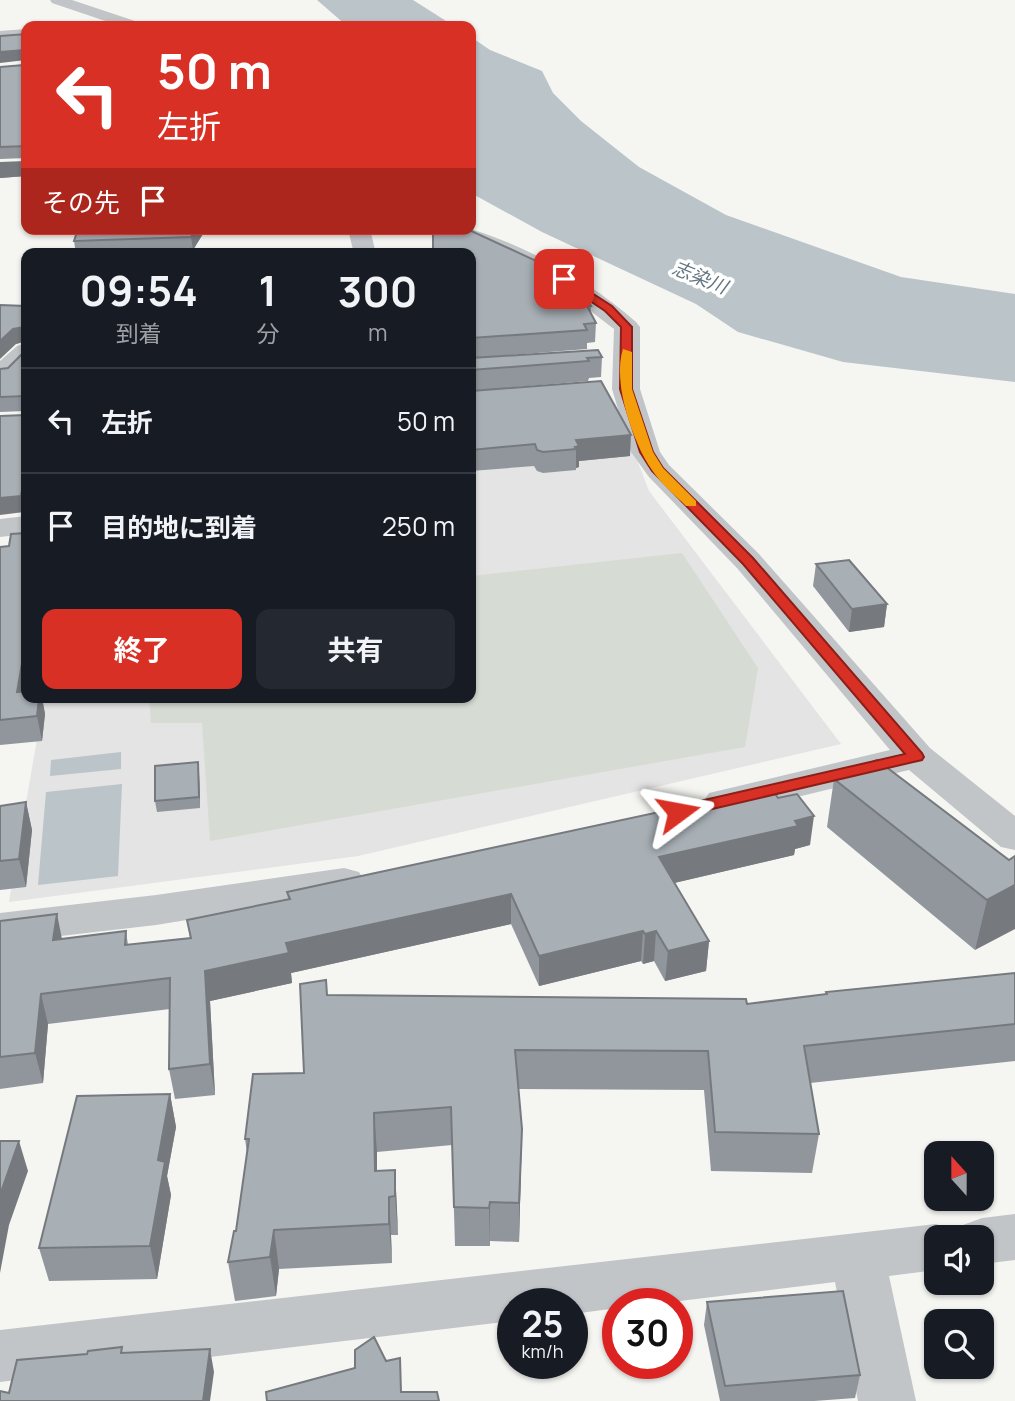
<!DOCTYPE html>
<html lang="ja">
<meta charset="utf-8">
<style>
body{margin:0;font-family:Manrope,"Noto Sans JP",sans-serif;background:#242831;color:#f1f3f6;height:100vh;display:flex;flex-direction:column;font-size:26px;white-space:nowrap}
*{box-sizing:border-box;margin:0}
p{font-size:23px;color:#9ea1a6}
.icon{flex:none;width:38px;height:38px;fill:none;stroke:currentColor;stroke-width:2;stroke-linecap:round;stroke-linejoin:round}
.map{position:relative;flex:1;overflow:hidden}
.drawer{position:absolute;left:21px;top:248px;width:455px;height:455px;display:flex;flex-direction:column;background:#171b24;border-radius:14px;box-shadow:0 2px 5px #0004}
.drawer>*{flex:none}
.top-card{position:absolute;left:21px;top:21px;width:455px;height:214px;border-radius:14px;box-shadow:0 2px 5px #0004;background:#d93025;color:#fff;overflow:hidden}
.needle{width:46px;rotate:339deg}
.tools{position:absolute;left:924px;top:1141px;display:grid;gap:14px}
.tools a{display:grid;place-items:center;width:70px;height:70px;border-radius:14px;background:#171b24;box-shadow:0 2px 5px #0004;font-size:35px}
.speed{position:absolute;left:497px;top:1288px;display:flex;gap:14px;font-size:35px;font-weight:700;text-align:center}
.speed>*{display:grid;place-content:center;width:91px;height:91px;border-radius:50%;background:#171b24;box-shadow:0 2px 5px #0004;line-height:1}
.speed small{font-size:18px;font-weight:400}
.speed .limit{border:10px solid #d22;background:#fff;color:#111}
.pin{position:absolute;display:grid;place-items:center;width:60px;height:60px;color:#fff;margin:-30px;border-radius:14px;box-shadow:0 4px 10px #0006}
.me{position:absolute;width:77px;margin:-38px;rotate:77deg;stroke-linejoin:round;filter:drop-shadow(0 0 5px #0008)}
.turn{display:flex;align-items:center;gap:24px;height:147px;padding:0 21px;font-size:32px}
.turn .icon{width:91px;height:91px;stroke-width:2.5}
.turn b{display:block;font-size:49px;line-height:60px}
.then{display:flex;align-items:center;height:66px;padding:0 21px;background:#0003;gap:14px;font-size:26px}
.eta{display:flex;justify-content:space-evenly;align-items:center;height:119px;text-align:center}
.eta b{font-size:42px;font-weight:700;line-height:49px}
.cta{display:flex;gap:14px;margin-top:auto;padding:14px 21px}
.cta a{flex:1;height:80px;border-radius:14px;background:#d93025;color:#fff;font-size:28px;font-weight:700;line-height:80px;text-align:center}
.cta a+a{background:#242831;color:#f1f3f6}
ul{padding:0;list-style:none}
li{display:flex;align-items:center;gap:21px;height:105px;padding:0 21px;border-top:2px solid #363941}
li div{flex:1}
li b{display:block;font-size:26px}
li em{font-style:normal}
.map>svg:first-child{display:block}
.built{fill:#e3e4e3}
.green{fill:#d6dcd3}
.water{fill:#bbc4c9}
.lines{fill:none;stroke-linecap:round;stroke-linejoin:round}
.minor{fill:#c1c5c8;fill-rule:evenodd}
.wall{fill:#90969c}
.shaded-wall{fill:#767a7f}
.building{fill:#a8afb5;stroke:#767a7f;stroke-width:2}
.route{fill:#d93025;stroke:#8d1f18;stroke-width:2}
.slow{fill:#f59e0b}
.labels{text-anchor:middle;stroke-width:7;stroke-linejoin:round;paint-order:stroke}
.far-water-label{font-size:19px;font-style:italic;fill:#62767f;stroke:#fff}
</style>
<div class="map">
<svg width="1015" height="1401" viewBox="0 0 1015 1401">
<rect width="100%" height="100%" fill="#f5f5f2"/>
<path class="built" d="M598,396L615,403L649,491L841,744L358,856L9,902L44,698H471V404Z"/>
<path class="green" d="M682,553L758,668L745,747L210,841L202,723H151L149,698H471V576Z"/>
<path class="water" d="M317,0H413L454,26H347Z
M471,37L490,50L542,71L553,93L581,121L639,167L726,215L901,277L1015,294V382L843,362L738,332L696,304L542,232L471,193Z
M121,752V769L50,776L51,760Z
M122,784L118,876L38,885L46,792Z"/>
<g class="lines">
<path class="minor" d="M50,0H72L141,23L143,26H120L52,3Z
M26,29V39L0,41V31Z
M348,229H370L376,254H354Z
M442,229C452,229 466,228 474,230C531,248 592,283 636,322L640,327V389L660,452L669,465L759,554L930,748L1015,816V850L1001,847L909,770L723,815L709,811L703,802L709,793L890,750L737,568L649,477L631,452L612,389L614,329L559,287L445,234Z
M26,343V365L9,381L0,383V361L17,346Z
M26,516V534L0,537V519Z
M344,868L359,872L365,882L359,892L156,925L0,943V913L156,895Z
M1015,1214V1260L982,1264V1237H936V1270L889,1276L916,1401H858L835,1282L655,1304H618V1308L572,1314V1304H513V1321L0,1382V1330L936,1224L955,1231L958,1236L963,1225L982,1218Z"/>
</g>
<path class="wall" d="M26,63V176L0,178V163L26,162V158L0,159V67L24,65Z
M78,229H206L193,250L76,254L74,241Z
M471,254L591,306V313L596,323L595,342L587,343V349L471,358Z
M26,306V500L24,512L25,411L0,412V369L8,368L26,350V341L16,344Z
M602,357L601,377L589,378L588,381L471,391V358Z
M471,391L630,456L579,461V467L576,468V470L543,473L537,471L534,466L471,471Z
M0,547L26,698H42L45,714L42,741L0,745Z
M816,564L887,604L884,627L849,632L813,586Z
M198,762L199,773L200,808L157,812L155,801Z
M834,779L1009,860L975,950L827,827Z
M26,802L32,830L26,887L0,890V806Z
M810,845L795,849L794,855L674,883L709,941L706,971L665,981L654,961L643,964L641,961L539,986L511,924L291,973L292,983L210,1001L215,1095L175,1099L169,1069L170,1009L48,1024L43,1083L0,1089V921L62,939L126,931L128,945L190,938L187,920L288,899L287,892Z
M1015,973V1061L810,1083L819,1134L812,1173L711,1171L704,1090L518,1089L522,1129L519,1242L490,1241V1246H455L452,1145L377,1152V1171L395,1170L398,1235H391L392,1263L279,1269L276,1296L235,1301L228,1262L236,1231L247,1153L245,1139L304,1073L328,995L747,1004L826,995V992Z
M170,1094L176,1127L167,1176L171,1195L157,1279L49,1281L39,1248Z
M707,1302L860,1375L855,1398L814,1401H720L704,1325Z"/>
<path class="shaded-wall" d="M24,50L26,60L0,63V52Z
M26,164V176L0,178V165Z
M196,229H206L193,250L191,237Z
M25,327L26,341L16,344L0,359V341L13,329Z
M631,435L630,456L579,461V467L576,468V440Z
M26,466V500L24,512L0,515V498Z
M887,604L884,627L849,632L852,609Z
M26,641V692H17Z
M39,698H42L45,714L42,741L37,716Z
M198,762L199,773L200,808L199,797Z
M26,802L32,830L26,887L19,859Z
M814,816L810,845L795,849L794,855L657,887L659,857Z
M1015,885V929L975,950L987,900Z
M511,894V924L291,973L292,983L210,1001L215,1095L210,1064L205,971L286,943Z
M57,914L63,944L53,940Z
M643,931L641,961L539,986V956Z
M656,931L654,961L643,964L645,934Z
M709,941L706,971L665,981L668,951Z
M41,994L48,1024L43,1083L35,1053Z
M170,1094L176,1127L167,1176L171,1195L157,1279L150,1246L158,1160Z
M374,1113L377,1152V1210L375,1171Z
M522,1129L521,1167L519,1242V1203Z
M19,1141L28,1171L9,1225L0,1273V1195Z
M395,1170L397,1209L398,1235L395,1196Z
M389,1197L391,1235L392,1263L389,1224Z
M490,1202V1246L489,1208Z
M274,1230L279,1269L276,1296L270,1257Z
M210,1349L214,1372L210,1401H203Z"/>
<path class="building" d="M26,34V52L24,50L0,52V36Z
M26,63V164L0,165V163L26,162V146L0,147V67L24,65Z
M78,229H196L191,237L74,241Z
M433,229H467L558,271L581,288L591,306H587L596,323L584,324L587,330L471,338V254H433Z
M0,305L26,306V466L21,496L0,498V416L25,415V396L0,397V369L8,368L26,350L25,327L13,329L0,341Z
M598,350L602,357L587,358L589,361L471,370V358Z
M601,381L631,435L576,440L579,446L575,447L577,449L543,452L537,450L535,444L471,450V391Z
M26,533V641L17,692L26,691V698H39L37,716L0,720V547L9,546L11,534Z
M849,560L887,604L852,609L816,564Z
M877,760L1009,860L1015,856V885L987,900L834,779Z
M198,762L199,797L155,801V766Z
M771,788L778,798L797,794L814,816L795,821L798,826L659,857L709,941L668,951L656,931L645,934L643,931L539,956L511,894L286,943L289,953L205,971L210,1064L169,1069L170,978L41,994L35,1053L0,1057V921L57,914L53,940L126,931L125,945L191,938L187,920L290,899L287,892Z
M26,802L19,859L0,861V806Z
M1015,973V1024L804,1046L819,1134L715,1132L708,1051L515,1050L522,1129L519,1203L490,1202L489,1208L454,1207L451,1107L374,1113L375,1171L395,1170V1196L389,1197V1224L274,1230L270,1257L228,1262L234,1231H236L249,1139H245L253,1074L304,1073L300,984L326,980L327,995L746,999L747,1004L827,994L826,992Z
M170,1094L158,1160L165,1162L150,1246L39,1248L77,1096Z
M0,1141H19L0,1195Z
M843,1291L860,1375L725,1386L707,1302Z
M374,1337L386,1361L400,1358L401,1392H437L439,1401H267L266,1392L355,1368V1350Z
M122,1347L121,1353L210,1349L203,1401H0V1391L9,1393L17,1360L87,1354L88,1351Z"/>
<path class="route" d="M560,277H567L612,306L632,327V389L653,452L663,468L753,558L922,753L924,757L922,760L678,817L672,816L669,812L672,808L678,806L905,754L743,564L652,471L640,452L620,389L621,327L605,311L560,281Z"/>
<path class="slow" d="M623,349L632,352V389L653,452L663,468L696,501V506H686C675,495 661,484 652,470C633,443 612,382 623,349Z"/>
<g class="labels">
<g class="far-water-label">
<text transform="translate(700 277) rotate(22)" y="7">志染川</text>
</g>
</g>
</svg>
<div class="tools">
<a><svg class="needle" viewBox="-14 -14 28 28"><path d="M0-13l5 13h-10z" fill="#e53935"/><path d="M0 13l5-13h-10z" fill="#9ea1a6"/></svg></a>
<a><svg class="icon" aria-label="sound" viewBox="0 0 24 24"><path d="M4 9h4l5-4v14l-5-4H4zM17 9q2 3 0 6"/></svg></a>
<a><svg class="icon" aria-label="search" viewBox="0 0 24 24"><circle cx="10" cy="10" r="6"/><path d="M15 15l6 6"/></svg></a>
</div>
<div class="speed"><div>25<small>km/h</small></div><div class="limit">30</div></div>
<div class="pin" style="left:564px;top:279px;background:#d93025"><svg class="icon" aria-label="arrive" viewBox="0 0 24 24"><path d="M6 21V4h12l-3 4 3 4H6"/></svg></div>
<svg class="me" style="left:678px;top:812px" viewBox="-20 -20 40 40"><path d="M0-17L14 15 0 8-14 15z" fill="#d93025" stroke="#fff" stroke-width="4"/></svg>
<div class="top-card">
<div class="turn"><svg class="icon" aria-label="left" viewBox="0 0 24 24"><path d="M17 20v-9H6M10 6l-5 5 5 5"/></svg><div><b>50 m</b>左折</div></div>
<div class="then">その先<svg class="icon" aria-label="arrive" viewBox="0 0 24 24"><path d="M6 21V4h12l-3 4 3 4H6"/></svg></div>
</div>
<section class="drawer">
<div class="eta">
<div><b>09:54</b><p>到着</p></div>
<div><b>1</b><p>分</p></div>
<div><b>300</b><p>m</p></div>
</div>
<ul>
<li><svg class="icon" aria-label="left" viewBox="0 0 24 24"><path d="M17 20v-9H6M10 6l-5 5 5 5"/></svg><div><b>左折</b></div><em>50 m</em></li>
<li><svg class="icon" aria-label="arrive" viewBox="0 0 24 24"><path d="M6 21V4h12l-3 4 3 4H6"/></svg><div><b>目的地に到着</b></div><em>250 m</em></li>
</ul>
<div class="cta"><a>終了</a><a>共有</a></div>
</section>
</div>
